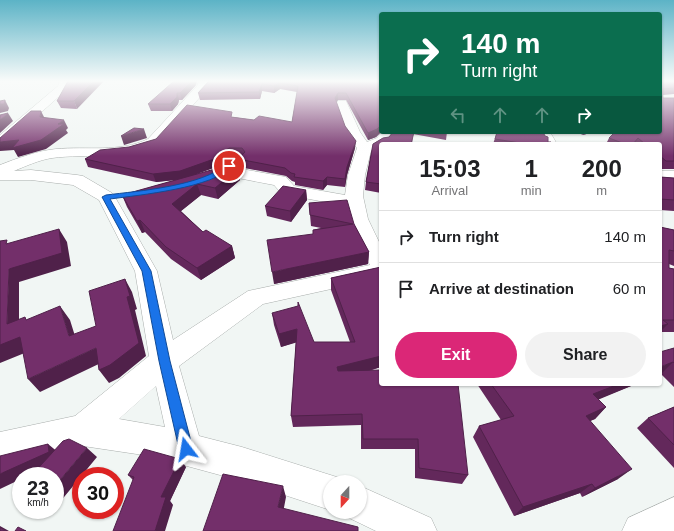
<!DOCTYPE html>
<style>
body{margin:0;font-family:Arial,sans-serif;background:#f2f2f2;color:#202124;height:100vh;display:flex;flex-direction:column;font-size:15px;white-space:nowrap}
*{box-sizing:border-box;margin:0}
p{font-size:13px;color:#757577}
.icon{flex:none;width:22px;height:22px;fill:none;stroke:currentColor;stroke-width:2;stroke-linecap:round;stroke-linejoin:round}
.map{position:relative;flex:1;overflow:hidden}
.drawer{position:absolute;left:379px;top:142px;width:283px;height:244px;display:flex;flex-direction:column;background:#fff;border-radius:4px;box-shadow:0 1px 3px #0004}
.drawer>*{flex:none}
.guide{position:absolute;left:379px;top:12px;width:283px;height:122px;border-radius:4px;box-shadow:0 1px 3px #0004;background:#0b6e4f;color:#fff;overflow:hidden}
.needle{width:26px;rotate:201deg}
.fabs{position:absolute;left:323px;top:475px;display:grid;gap:8px}
.fabs a{display:grid;place-items:center;width:44px;height:44px;border-radius:50%;background:#fff;box-shadow:0 1px 3px #0004;font-size:20px}
.speed{position:absolute;left:12px;top:467px;display:flex;gap:8px;font-size:20px;font-weight:700;text-align:center}
.speed>*{display:grid;place-content:center;width:52px;height:52px;border-radius:50%;background:#fff;box-shadow:0 1px 3px #0004;line-height:1}
.speed small{font-size:10px;font-weight:400}
.speed .limit{border:6px solid #d22;background:#fff;color:#111}
.pin{position:absolute;display:grid;place-items:center;width:34px;height:34px;color:#fff;margin:-17px;border:2px solid #fff;border-radius:50%;box-shadow:0 1px 4px #0007}
.me{position:absolute;width:44px;margin:-22px;rotate:346deg;stroke-linejoin:round;filter:drop-shadow(0 0 3px #0008)}
.turn{display:flex;align-items:center;gap:14px;height:84px;padding:0 16px;font-size:18px}
.turn .icon{width:52px;height:52px;stroke-width:2.5}
.turn b{display:block;font-size:28px;line-height:34px}
.lanes{display:flex;align-items:center;height:38px;padding:0 16px;background:#0003;justify-content:center;gap:20px;direction:ltr}
.lanes .off{opacity:.35}
.eta{display:flex;justify-content:space-evenly;align-items:center;height:68px;text-align:center}
.eta b{font-size:24px;font-weight:600;line-height:28px}
.button{display:flex;gap:8px;margin-top:auto;padding:8px 16px}
.button a{flex:1;height:46px;border-radius:24px;background:#db2777;color:#fff;font-size:16px;font-weight:600;line-height:46px;text-align:center}
.button a+a{background:#f2f2f2;color:#202124}
ul{padding:0;list-style:none}
li{display:flex;align-items:center;gap:12px;height:52px;padding:0 16px;border-top:1px solid #e0e0e0}
li div{flex:1}
li b{display:block;font-size:15px}
li em{font-style:normal}
.map>svg:first-child{display:block}
.lines{fill:none;stroke-linecap:round;stroke-linejoin:round}
.minor-casing{stroke:#a9aeac;stroke-width:1}
.minor{fill:#fff;fill-rule:evenodd}
.wall{fill:#63285b}
.shaded-wall{fill:#50214a}
.building{fill:#732f6a;stroke:#50214a}
.route{fill:#1a73e8;stroke:#114b97}
</style>
<div class="map">
<svg width="674" height="531" viewBox="0 0 674 531">
<rect width="100%" height="100%" fill="#f1f6f4"/>
<g class="lines">
<defs>
<path id="minor" d="M60,81H71L66,90L5,145L0,146V135L58,86Z
M199,81H207L209,87L207,89L158,145C124,162 88,153 52,158C39,160 26,166 14,171L31,170L77,175L83,176L112,193L115,197L157,271L173,340L248,291L370,265L355,235L347,206L282,194L274,185L217,174L215,171C221,162 232,154 243,157L245,160L236,168L286,177L294,186L345,195L348,175L357,148L346,133L336,104L338,101H346L360,132L367,142L377,138L382,132H397L387,144H381V146L371,151L365,175L363,196L368,219L381,246V278L263,304L179,366L199,436L242,447L343,479L344,482H330V510L242,481L150,456L83,446L0,466V432L75,416L149,356L135,271L99,200L73,185L31,180H0V165C18,158 37,151 56,149C87,146 119,153 148,139L197,86ZM156,386L165,427L119,419Z
M536,132H550L557,144H543Z
M660,171H674V181H660Z
M360,486L431,518L437,531H376L347,517L345,512H360Z
M674,497V531H622L628,518Z"/>
</defs>
<use href="#minor" class="minor-casing"/>
<use href="#minor" class="minor"/>
</g>
<path class="wall" d="M68,81L77,109L61,108L57,101Z
M208,81H381V132L376,137L368,140L346,100H338L336,102L345,126L355,148L347,175L345,187L327,185L323,190L295,185V182L292,181L286,176L239,167L238,159L242,156H230L216,167L196,174L238,169L240,180L218,199L201,195L181,211L203,232L232,246L235,258L201,280L171,259L145,232L142,233L127,207L122,195L176,180L156,182L88,167L85,159L129,147L233,117L254,120L292,122L297,92L280,89L274,93L262,91L260,99L200,100L198,93L208,82Z
M660,81H674V94L663,95V98H674V169H661L660,168V144H606L609,138L660,132Z
M196,85L182,100H179L178,104L172,111H151L148,104Z
M393,132H447L446,140L413,134L412,144H381V193L365,190L366,182L373,144L383,138L389,137Z
M497,132L548,142L551,144H493Z
M576,132H593L583,135Z
M660,177L674,178V211L660,210Z
M306,190L307,200L291,222L267,216L265,206Z
M309,203L354,224L369,252L368,264L274,284L313,234V230L321,228L311,226Z
M660,227L674,230V266L669,264V268L674,269V332H660Z
M381,267V367L369,371L468,475L462,484L415,478V449H361V425L293,427L291,416L296,342L281,347L274,325L272,313L314,342H350L331,290V278Z
M674,348V387L661,374Z
M477,384H636L598,399L606,407L595,419L590,421L618,479L582,497L580,493L514,516L473,437L479,426L501,420Z
M674,407V468L637,428L648,418Z
M186,467L170,501L173,505L133,480L128,475Z"/>
<path class="shaded-wall" d="M94,81H104L77,109L74,101Z
M192,81H197L196,85L182,100L180,93Z
M279,83L280,89L274,93V86Z
M262,84V91L260,99L259,92Z
M177,93L179,100L178,104L172,111L170,104Z
M338,93V100L335,104V98Z
M5,100L9,108L8,111L0,113V104Z
M41,111L45,119L40,117Z
M8,113L13,121L0,133V120Z
M64,120L68,128L66,130L68,133L46,149L18,157L14,150L0,151V142L58,124Z
M381,125V132L376,137L368,140V133Z
M144,129L147,138L124,145L121,136Z
M584,132H593L583,135Z
M356,141L355,148L347,175L345,187V179L347,167Z
M229,148L230,156L216,167L183,179L156,182L153,174Z
M238,169L240,180L218,199L215,188Z
M327,177V185L323,190V181Z
M197,184L201,195L176,215L172,204Z
M306,190L307,200L291,222L290,211Z
M140,220L145,232L142,233L137,221Z
M59,229L67,242L71,266L19,282V337H20L32,350L0,363V345L7,324L9,269Z
M232,246L235,258L201,280L197,268Z
M369,252L368,264L274,284L272,272Z
M125,279L132,292L137,309L135,310L146,356L119,378L109,383L99,370L127,297Z
M60,306L70,320L79,349L69,336Z
M668,324L660,332V326Z
M297,329L298,342L281,347L279,334Z
M96,348L105,361L40,392L28,379Z
M381,356V367L337,379V367Z
M673,362L661,374H660V367Z
M619,384H636L583,406L593,394Z
M606,407L595,419L575,427L586,416Z
M48,444L59,453L60,460L27,476H21V479L0,489V474Z
M87,448L97,457L55,508V486Z
M180,459L186,467L170,501L173,505L165,531H155L161,497Z
M632,469L618,479L582,497L595,488Z
M592,484L580,493L514,516L523,507Z
M283,486L286,497L282,518L278,507Z
M45,510H54L51,513Z
M0,526L9,531H6L0,528Z"/>
<path class="building" d="M68,81H94L74,101H57Z
M174,81H192L180,93H177V97L170,104H148Z
M209,81H381V125L377,129L368,133L346,93H338L335,98L345,126L356,141L347,167L345,179L327,177L323,181L294,177L295,174L291,173L285,168L238,159L245,152L242,148H229L214,159L180,171L153,174L85,159L100,150L129,147L156,139L187,105L232,112L231,117L254,120L259,116L292,122L298,86L279,83L274,86L262,84L259,92L198,93Z
M660,81H674V88L662,89L663,98H674V161H666L660,156V144H645L638,138L633,144H625L609,138L615,132H660Z
M5,100L4,104H0V101Z
M31,111H41L40,117L64,120L58,124H64L41,140L12,148L19,140L0,142V138Z
M8,113L0,120V115Z
M134,128L144,129L121,136Z
M393,132H414L411,144H381V184L366,182L373,144L383,138L389,137Z
M497,132H543L545,136L548,137V142H551V144H519L520,143L495,139Z
M222,167L238,169L215,188L197,184L172,204L203,232L206,230L232,246L197,268L166,247L140,220L137,221L122,195Z
M660,177L674,178V200L660,199Z
M283,186L306,190L290,211L265,206Z
M347,200L354,224L369,252L272,272L267,240L313,234V230L353,224L310,215L309,203Z
M660,227L674,230V251L669,250V268L674,269V320H663L668,324L660,326Z
M59,229L62,253L9,269L7,324L25,317L26,320L60,306L69,336L96,326L89,291L125,279L130,296L127,297L139,343L110,365L99,370L96,348L28,379L20,337L0,345V241L7,240L6,244Z
M381,267V356L337,367L338,371L381,370V384H458L468,475L419,468L418,439H363L362,414L291,416L297,329L279,334L272,313L298,306V302L314,342H355L331,278Z
M674,348V363L673,362L660,367V352Z
M491,384H619L593,394L606,407L586,416L632,469L595,488L592,484L523,507L479,426L514,416Z
M674,407V445L648,418Z
M69,439L87,448L55,486V476H31L63,441Z
M48,444L49,452L0,474V456Z
M144,449L180,459L161,497H166L155,531H113L134,477L128,475Z
M223,474L283,486L278,507L358,527V531H203Z
M21,487V496L16,493Z
M18,527L26,531H15Z
M0,528L6,531H0Z"/>
<linearGradient id="sky" x2="0" y2="1"><stop stop-color="#5cb3c6"/><stop offset="0.52" stop-color="#f9fbfa"/><stop offset="1" stop-color="#f9fbfa" stop-opacity="0"/></linearGradient>
<rect width="674" height="156" fill="url(#sky)"/>
<path class="route" d="M227,164L233,166C213,188 140,195 110,199L151,271L170,361L193,449L191,454L186,456L181,454L179,449L159,361L142,271L102,197L106,195C139,191 202,186 227,164Z"/>
</svg>
<div class="fabs">
<a><svg class="needle" viewBox="-14 -14 28 28"><path d="M0-13l5 13h-10z" fill="#e53935"/><path d="M0 13l5-13h-10z" fill="#757577"/></svg></a>
</div>
<div class="speed"><div>23<small>km/h</small></div><div class="limit">30</div></div>
<div class="pin" style="left:229px;top:166px;background:#d93025"><svg class="icon" aria-label="arrive" viewBox="0 0 24 24"><path d="M6 21V4h12l-3 4 3 4H6"/></svg></div>
<svg class="me" style="left:186px;top:449px" viewBox="-20 -20 40 40"><path d="M0-17L14 15 0 8-14 15z" fill="#1a73e8" stroke="#fff" stroke-width="4"/></svg>
<div class="guide">
<div class="turn"><svg class="icon" aria-label="right" viewBox="0 0 24 24"><path d="M7 20v-9h11M14 6l5 5-5 5"/></svg><div><b>140 m</b>Turn right</div></div>
<div class="lanes"><svg class="icon off" aria-label="left" viewBox="0 0 24 24"><path d="M17 20v-9H6M10 6l-5 5 5 5"/></svg><svg class="icon off" aria-label="ahead" viewBox="0 0 24 24"><path d="M12 20V5M6 11l6-6 6 6"/></svg><svg class="icon off" aria-label="ahead" viewBox="0 0 24 24"><path d="M12 20V5M6 11l6-6 6 6"/></svg><svg class="icon" aria-label="right" viewBox="0 0 24 24"><path d="M7 20v-9h11M14 6l5 5-5 5"/></svg></div>
</div>
<section class="drawer">
<div class="eta">
<div><b>15:03</b><p>Arrival</p></div>
<div><b>1</b><p>min</p></div>
<div><b>200</b><p>m</p></div>
</div>
<ul>
<li><svg class="icon" aria-label="right" viewBox="0 0 24 24"><path d="M7 20v-9h11M14 6l5 5-5 5"/></svg><div><b>Turn right</b></div><em>140 m</em></li>
<li><svg class="icon" aria-label="arrive" viewBox="0 0 24 24"><path d="M6 21V4h12l-3 4 3 4H6"/></svg><div><b>Arrive at destination</b></div><em>60 m</em></li>
</ul>
<div class="button"><a>Exit</a><a>Share</a></div>
</section>
</div>
